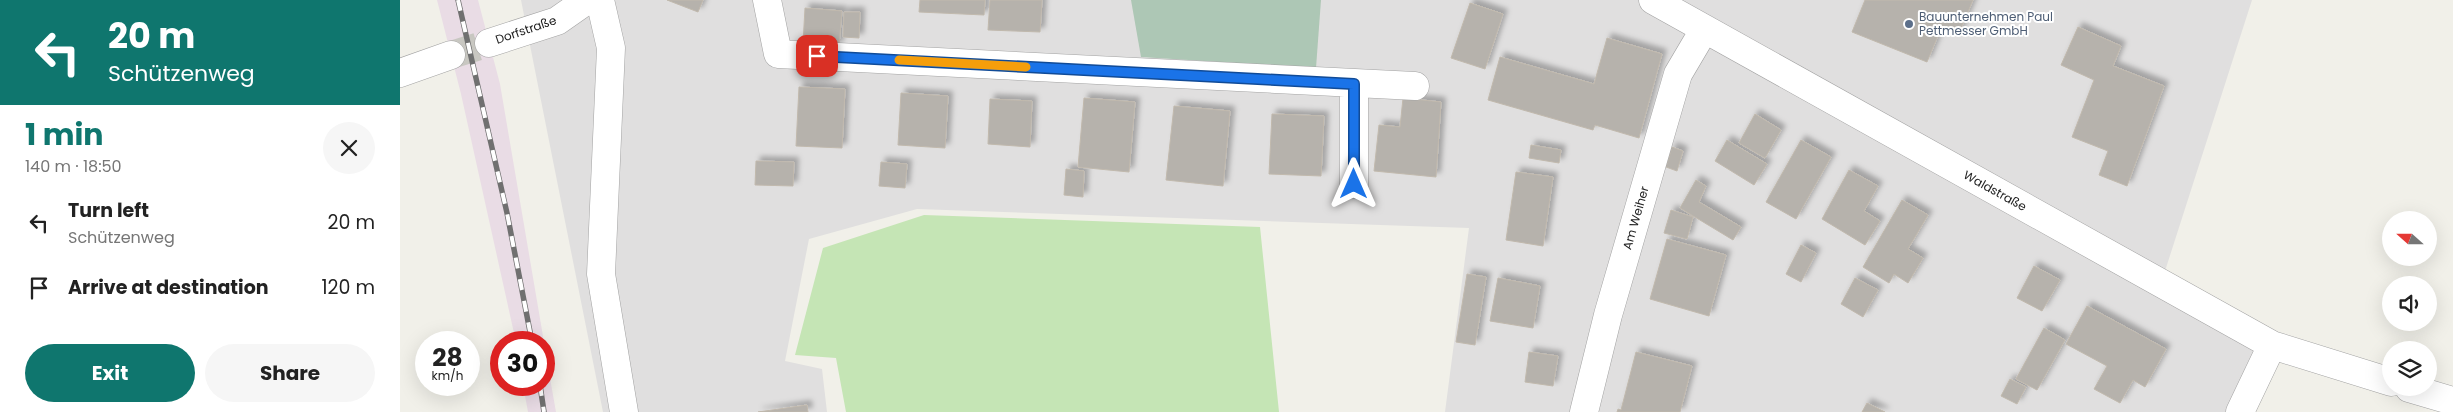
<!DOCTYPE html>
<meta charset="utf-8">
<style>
body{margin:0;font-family:Poppins,sans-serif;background:#f6f6f6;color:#222;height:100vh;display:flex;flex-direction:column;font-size:19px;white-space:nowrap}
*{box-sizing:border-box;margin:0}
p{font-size:16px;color:#767676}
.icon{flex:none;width:28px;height:28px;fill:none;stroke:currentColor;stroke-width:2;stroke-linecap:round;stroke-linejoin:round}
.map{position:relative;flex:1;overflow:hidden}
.panel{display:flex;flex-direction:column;background:#fff;width:400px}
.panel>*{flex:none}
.banner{background:#0f766e;color:#fff;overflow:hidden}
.needle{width:32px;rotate:291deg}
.buttons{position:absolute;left:1982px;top:211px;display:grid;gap:10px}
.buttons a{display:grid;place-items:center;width:55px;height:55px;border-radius:50%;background:#fff;box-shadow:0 5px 20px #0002;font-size:25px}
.speed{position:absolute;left:15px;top:331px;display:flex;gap:10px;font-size:25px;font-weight:700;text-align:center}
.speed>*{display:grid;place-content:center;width:65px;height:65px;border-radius:50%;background:#fff;box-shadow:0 5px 20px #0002;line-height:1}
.speed small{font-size:12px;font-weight:400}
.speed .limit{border:8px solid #d22;background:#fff;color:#111}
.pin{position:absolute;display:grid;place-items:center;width:42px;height:42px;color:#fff;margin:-21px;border-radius:10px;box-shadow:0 2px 8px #0006}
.me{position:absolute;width:55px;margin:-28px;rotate:0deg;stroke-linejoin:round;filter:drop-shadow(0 0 4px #0008)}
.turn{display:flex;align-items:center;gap:18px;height:105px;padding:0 25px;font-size:22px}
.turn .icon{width:65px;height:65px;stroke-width:2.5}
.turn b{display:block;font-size:35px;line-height:42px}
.round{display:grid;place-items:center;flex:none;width:52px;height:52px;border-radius:26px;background:#f6f6f6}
.head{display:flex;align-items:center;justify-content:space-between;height:85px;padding:0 25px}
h1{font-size:30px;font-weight:700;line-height:38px;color:#0f766e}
.cta{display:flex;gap:10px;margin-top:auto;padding:10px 25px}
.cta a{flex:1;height:58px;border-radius:30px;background:#0f766e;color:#fff;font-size:20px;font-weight:700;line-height:58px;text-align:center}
.cta a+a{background:#f6f6f6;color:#222}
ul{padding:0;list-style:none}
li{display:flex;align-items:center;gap:15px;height:65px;padding:0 25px}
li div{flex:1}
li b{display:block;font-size:19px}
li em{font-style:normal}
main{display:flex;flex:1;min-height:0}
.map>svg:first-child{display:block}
.residential{fill:#e0dfdf}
.industrial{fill:#e9dce5}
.grass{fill:#c5e5b5}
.cemetery{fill:#adc7b5}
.building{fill:#b6b2ac;stroke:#c1b9ad;filter:url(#shadow)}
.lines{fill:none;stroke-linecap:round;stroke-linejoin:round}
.minor-tunnel{stroke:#c8c7c1;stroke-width:28;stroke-dasharray:28 14;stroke-linecap:butt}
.minor-casing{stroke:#a3a3a3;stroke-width:29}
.minor{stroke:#fff;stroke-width:28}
.rail-casing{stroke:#707070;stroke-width:5.5}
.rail{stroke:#fff;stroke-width:4;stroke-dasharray:11;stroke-linecap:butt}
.route-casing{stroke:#114b97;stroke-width:12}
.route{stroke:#1a73e8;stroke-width:9}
.slow{stroke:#f59e0b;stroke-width:9}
.service-dot{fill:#5c6f8a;stroke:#fff;stroke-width:2}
.labels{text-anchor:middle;stroke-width:4;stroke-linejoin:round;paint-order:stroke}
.service-label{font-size:12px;fill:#4e5e75;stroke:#fff;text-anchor:start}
.street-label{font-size:12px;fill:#222;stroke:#fff}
</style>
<main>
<section class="panel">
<div class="banner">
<div class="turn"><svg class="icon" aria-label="left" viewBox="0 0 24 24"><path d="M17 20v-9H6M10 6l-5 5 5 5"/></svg><div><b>20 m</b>Schützenweg</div></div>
</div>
<div class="head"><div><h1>1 min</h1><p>140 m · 18:50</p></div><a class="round"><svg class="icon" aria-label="close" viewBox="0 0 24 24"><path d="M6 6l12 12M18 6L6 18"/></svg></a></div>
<ul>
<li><svg class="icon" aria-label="left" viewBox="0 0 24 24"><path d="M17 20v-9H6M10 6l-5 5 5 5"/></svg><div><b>Turn left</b><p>Schützenweg</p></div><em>20 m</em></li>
<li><svg class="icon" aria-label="arrive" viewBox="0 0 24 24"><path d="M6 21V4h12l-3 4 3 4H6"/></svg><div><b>Arrive at destination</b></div><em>120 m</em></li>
</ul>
<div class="cta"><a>Exit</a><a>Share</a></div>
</section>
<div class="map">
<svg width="2053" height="412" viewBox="0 0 2053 412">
<defs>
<filter id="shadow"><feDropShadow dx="4.5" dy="-4.5" stdDeviation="2.5" flood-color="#0004"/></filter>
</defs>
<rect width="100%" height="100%" fill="#f1f0e9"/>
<path class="residential" d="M121,0H1852L1757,296L1861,349L1831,412H1045L1069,228L517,209L409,239L385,361L422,369L427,412H203Z"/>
<path class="industrial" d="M37,0H78L100,84L144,342H116L61,94Z
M144,344L156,412H128L123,385H144Z"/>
<path class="grass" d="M524,215L860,227L879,412H446L436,358L395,355L423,248Z"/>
<path class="cemetery" d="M731,0H921L916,68L741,57Z"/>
<path class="building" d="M267,0H303L298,12Z
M520,0H585L584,15L519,12Z
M590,0H642L640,32L588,30Z
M1465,0H1573L1559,33L1542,26L1527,62L1452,32Z
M1070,3L1103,14L1085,69L1051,58Z
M405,8L442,11L439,45L403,43Z
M444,12H460L459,38L443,37Z
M1678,27L1721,46L1713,66L1764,86L1727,186L1699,175L1708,151L1672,137L1694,80L1661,65Z
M1207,38L1262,54L1239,138L1195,125L1193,130L1088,100L1100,57L1194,84Z
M399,87L445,89L442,148L396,146Z
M501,93L548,96L545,148L498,145Z
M684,98L735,102L729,172L678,167Z
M1003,98L1041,102L1036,177L974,171L979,125L1000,127Z
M590,99L632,101L630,147L588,144Z
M774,106L830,111L823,186L766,180Z
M872,114L924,116L921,176L869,174Z
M1355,114L1381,130L1365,158L1339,143Z
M1327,140L1367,164L1354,185L1315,161Z
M1401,140L1431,157L1396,219L1366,202Z
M1131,145L1161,150L1159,163L1129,158Z
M1272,147L1283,151L1277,171L1266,167Z
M356,161L394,162L393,186L355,185Z
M481,162L507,164L505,188L479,186Z
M666,169L684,171L683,197L664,195Z
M1449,170L1478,186L1464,211L1480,221L1465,245L1422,219Z
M1116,172L1153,177L1143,246L1106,240Z
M1296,180L1306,186L1299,202L1341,227L1333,240L1280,208Z
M1502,200L1528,215L1508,249L1523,258L1508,283L1494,274L1489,283L1463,267Z
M1271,210L1293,217L1287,239L1264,233Z
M1267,239L1326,255L1309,316L1250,299Z
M1401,245L1416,253L1401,282L1386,274Z
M1634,266L1660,280L1642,311L1617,298Z
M1067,274L1086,277L1075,345L1056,342Z
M1098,278L1140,286L1133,328L1090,321Z
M1455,278L1478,290L1463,317L1441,304Z
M1687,306L1766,349L1745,387L1733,380L1720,403L1694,389L1707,366L1666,344Z
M1644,328L1665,340L1637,390L1616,379Z
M1129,352L1158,356L1153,386L1125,382Z
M1236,352L1292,366L1280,412H1217L1218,409L1221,410Z
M1610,379L1626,387L1617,404L1601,396Z
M1467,403L1485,412H1462Z
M407,405L408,412H358Z"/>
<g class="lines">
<path class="minor-tunnel" d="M51,55L89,43"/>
<defs>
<path id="minor" d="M200,0L211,48L201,274L224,412
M367,0L378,54L1015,86
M1253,0L1872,345L1991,382
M89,43L157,21L187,0
M0,73L51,55
M954,84V184
M2009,388L2053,401
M1184,412L1208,315L1278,74L1304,30
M1840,412L1872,345"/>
</defs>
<use href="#minor" class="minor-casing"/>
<use href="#minor" class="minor"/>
<defs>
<path id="rail" d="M58,0L107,213L132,342
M140,385L144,412"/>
</defs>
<use href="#rail" class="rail-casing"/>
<use href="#rail" class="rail"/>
</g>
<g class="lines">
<defs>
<path id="route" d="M417,56L954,84V184"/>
</defs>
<use href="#route" class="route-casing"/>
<use href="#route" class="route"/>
<path class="slow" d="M499,60L626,67"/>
</g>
<circle class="service-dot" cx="1509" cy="24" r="5"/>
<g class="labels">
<g class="service-label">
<text x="1519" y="21">Bauunternehmen Paul<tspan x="1519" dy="14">Pettmesser GmbH</tspan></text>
</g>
<g class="street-label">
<text transform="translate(126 30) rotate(-19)" y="4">Dorfstraße</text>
<text transform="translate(1595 191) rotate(29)" y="4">Waldstraße</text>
<text transform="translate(1236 218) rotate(-74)" y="4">Am Weiher</text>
</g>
</g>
</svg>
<div class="buttons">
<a><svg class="needle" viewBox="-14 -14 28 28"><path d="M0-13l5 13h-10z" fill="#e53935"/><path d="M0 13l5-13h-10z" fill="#767676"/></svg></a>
<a><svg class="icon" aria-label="sound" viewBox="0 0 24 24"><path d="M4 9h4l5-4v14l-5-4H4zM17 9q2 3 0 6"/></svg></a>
<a><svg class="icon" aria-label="layers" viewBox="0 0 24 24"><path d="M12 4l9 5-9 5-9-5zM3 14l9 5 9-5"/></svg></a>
</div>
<div class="speed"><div>28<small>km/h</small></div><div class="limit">30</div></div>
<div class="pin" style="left:417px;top:56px;background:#d93025"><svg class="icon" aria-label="arrive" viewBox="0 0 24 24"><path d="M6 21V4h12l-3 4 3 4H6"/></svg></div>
<svg class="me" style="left:954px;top:184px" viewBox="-20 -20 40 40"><path d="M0-17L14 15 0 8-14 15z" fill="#1a73e8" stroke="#fff" stroke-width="4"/></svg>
</div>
</main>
